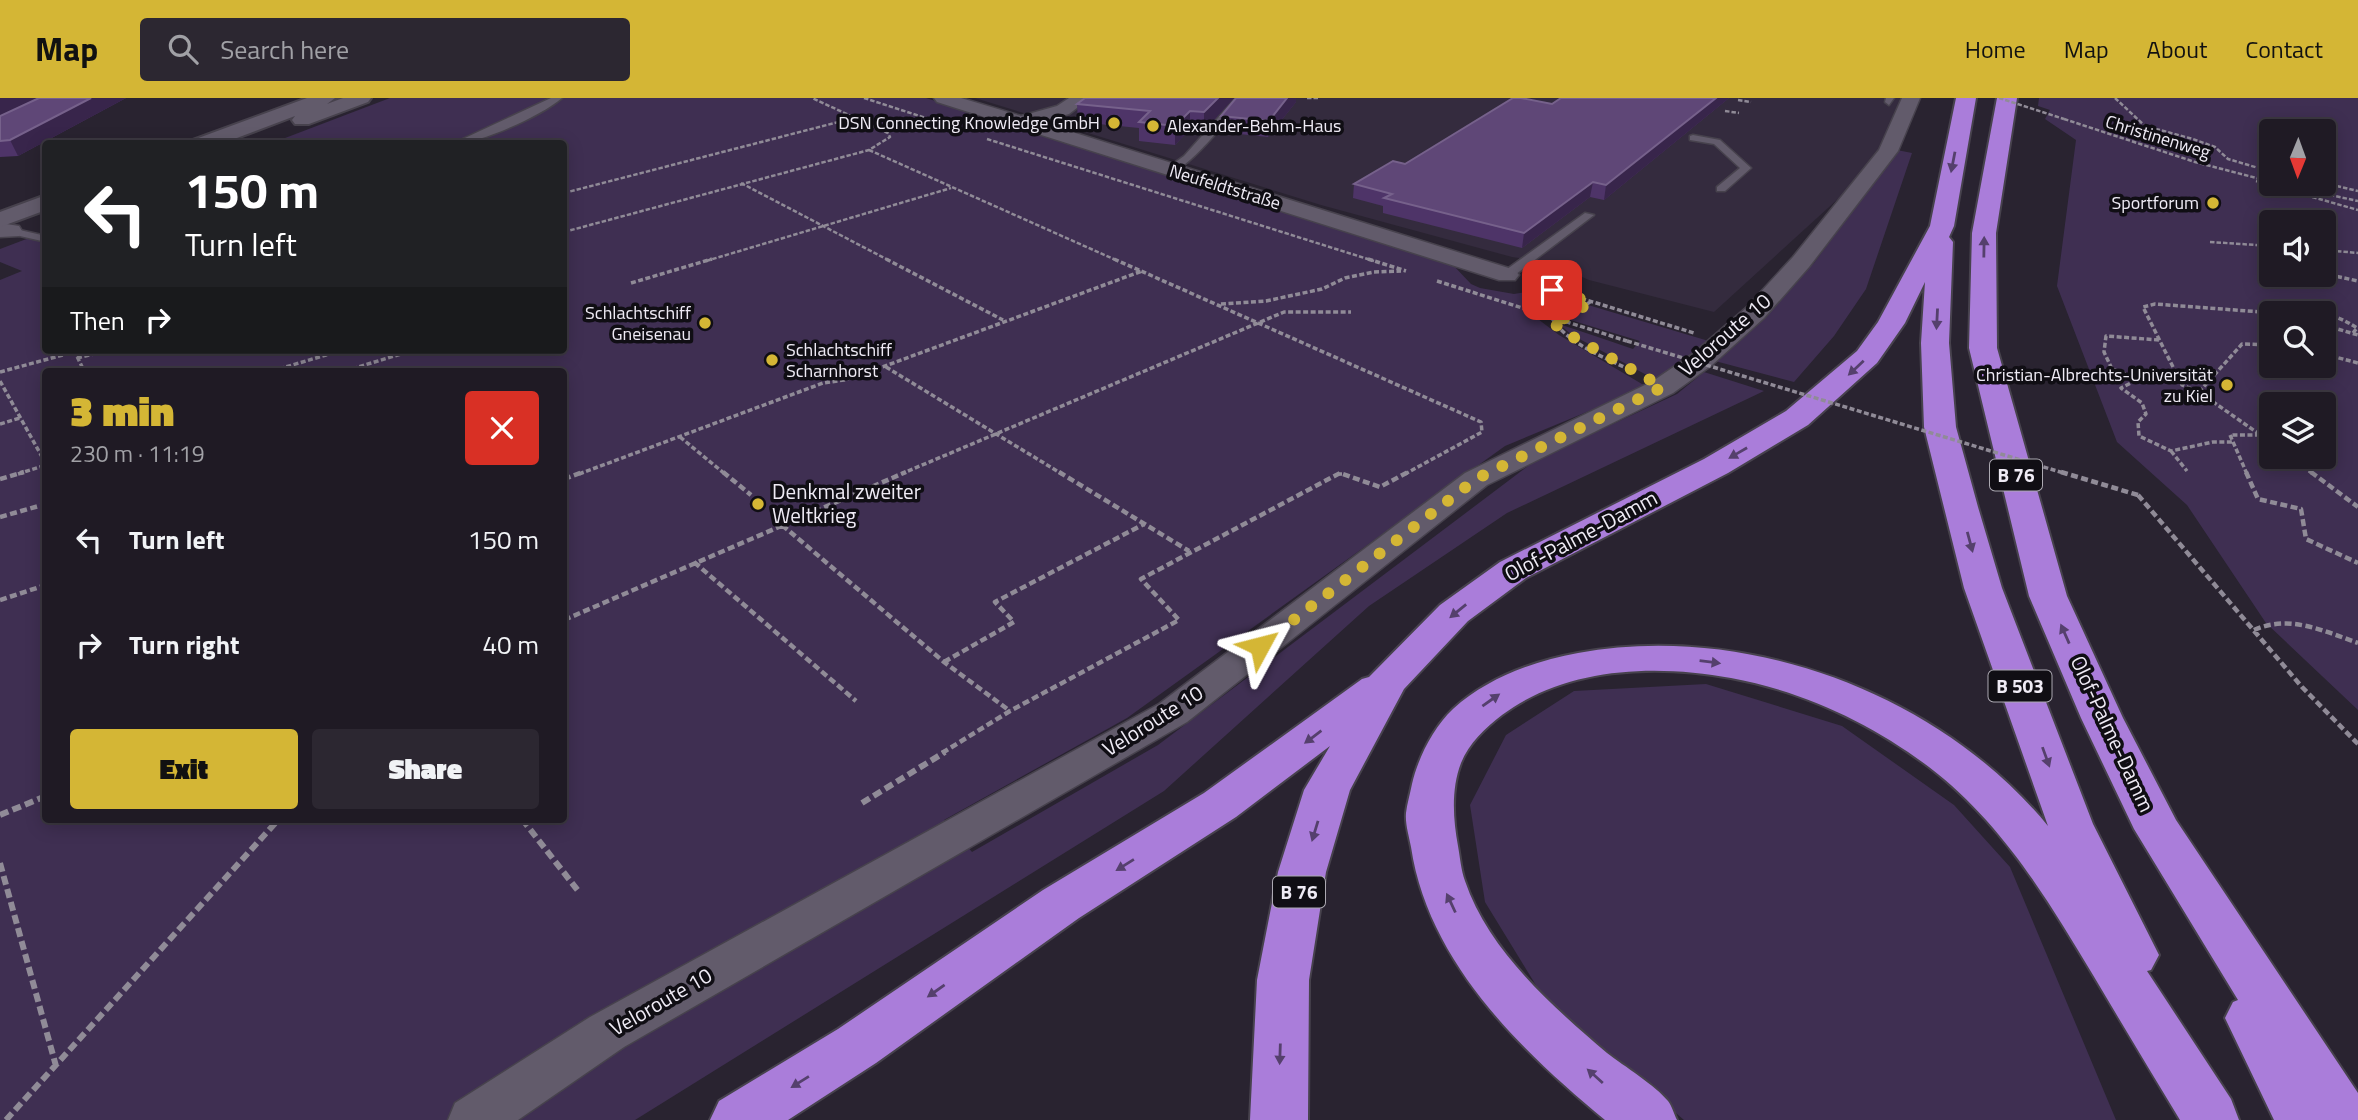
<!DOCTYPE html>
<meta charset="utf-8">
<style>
body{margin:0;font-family:"Titillium Web",sans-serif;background:#2c2731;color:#f1f3f6;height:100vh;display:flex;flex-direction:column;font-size:26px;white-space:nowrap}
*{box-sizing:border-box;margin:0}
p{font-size:23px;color:#a1a1a6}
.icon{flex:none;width:38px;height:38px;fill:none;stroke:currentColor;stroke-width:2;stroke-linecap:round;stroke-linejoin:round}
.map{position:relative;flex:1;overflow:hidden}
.drawer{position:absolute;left:42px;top:270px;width:525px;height:455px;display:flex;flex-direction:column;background:#1f1a24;border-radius:7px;box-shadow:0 4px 18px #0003,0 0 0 2px #3c3841}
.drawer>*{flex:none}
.guide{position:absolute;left:42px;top:42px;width:525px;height:214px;border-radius:7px;box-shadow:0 4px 18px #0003,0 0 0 2px #3c3841;background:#202124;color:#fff;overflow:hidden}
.needle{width:46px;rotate:181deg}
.tools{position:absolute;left:2259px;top:21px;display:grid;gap:14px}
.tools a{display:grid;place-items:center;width:77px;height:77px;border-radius:7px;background:#1f1a24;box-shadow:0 4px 18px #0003,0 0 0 2px #3c3841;font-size:35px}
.pin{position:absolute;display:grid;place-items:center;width:60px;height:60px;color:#fff;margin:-30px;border-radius:14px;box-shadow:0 4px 10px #0006}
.me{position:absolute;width:77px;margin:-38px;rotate:52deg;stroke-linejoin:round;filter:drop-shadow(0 0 5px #0008)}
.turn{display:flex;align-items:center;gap:24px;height:147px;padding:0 28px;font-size:32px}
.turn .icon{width:91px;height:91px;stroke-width:2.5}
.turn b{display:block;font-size:49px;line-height:60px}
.then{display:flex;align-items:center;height:66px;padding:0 28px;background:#0003;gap:14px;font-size:26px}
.round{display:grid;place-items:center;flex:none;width:74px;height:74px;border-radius:7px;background:#2c2731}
.headline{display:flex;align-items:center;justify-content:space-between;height:119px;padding:0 28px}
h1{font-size:42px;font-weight:800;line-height:52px;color:#d4b635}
.cta{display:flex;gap:14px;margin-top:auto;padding:14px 28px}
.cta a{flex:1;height:80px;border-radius:7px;background:#d4b635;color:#111;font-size:28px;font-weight:800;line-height:80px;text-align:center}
.cta a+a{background:#2c2731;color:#f1f3f6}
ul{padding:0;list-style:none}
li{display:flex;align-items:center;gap:21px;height:105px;padding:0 28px}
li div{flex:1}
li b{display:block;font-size:26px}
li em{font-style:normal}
header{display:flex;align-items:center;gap:42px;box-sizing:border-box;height:98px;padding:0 35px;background:#d4b635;color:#111}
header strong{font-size:33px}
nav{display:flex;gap:38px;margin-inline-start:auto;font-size:24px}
.search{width:490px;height:63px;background:#2c2731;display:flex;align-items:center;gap:18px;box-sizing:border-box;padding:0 24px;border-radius:7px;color:#a1a1a6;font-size:26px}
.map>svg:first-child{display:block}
.built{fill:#342b3e}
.green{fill:#3f2f52;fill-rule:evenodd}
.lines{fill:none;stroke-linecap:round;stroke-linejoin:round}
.lane-casing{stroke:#47424d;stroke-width:3}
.street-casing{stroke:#47424d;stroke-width:3}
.secondary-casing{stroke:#47424d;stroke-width:4}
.highway-casing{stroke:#47424d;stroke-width:4}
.path-far3{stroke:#908b97;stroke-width:2.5;stroke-dasharray:4.5 2;stroke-linecap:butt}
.path-far2{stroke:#908b97;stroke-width:3.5;stroke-dasharray:5 2.5;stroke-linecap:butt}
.path-far1{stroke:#908b97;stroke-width:4.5;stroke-dasharray:7 3.5;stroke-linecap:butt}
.path{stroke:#908b97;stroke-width:6;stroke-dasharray:9 4.5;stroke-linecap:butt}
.lane{fill:#625b6b;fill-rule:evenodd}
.street{fill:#625b6b;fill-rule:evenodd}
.secondary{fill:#625b6b;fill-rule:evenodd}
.highway{fill:#aa7dda;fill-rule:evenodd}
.path-bridge-far2{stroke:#908b97;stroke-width:2.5;stroke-dasharray:4.5 2;stroke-linecap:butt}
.path-bridge-far1{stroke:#908b97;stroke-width:3.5;stroke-dasharray:5 2.5;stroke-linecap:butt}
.path-bridge{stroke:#908b97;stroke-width:4.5;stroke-dasharray:7 3.5;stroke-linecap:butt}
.wall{fill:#4e3468}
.shaded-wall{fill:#38254b}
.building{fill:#5f4777;stroke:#76618b;stroke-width:2}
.oneway{fill:#55406d}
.route{stroke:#d4b635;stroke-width:12;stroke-dasharray:0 21.6}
.poi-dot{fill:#d4b635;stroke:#100e14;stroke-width:2.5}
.labels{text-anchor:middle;stroke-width:7;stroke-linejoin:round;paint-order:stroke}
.far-poi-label{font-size:18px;fill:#efebf5;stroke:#100e14;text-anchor:end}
.far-street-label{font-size:18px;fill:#efebf5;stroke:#100e14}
.shield{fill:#100e14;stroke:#aca9b2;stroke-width:2}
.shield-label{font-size:19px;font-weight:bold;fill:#efebf5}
.street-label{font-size:21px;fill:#efebf5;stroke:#100e14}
.poi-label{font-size:21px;fill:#efebf5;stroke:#100e14;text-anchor:start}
</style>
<header>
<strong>Map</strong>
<div class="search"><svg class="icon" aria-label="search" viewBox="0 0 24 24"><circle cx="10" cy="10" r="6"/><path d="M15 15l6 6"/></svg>Search here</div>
<nav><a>Home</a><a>Map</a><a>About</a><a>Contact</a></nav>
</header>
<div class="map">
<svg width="2358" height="1022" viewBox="0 0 2358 1022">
<rect width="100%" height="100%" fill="#292330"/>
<path class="built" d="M975,0H1905L1885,43L1851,89L1714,214L1589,182L1548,164L1512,159L1321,107Z"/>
<path class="green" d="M390,0H926L1453,167L1471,186L1480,190L1514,196L1537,192L1559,198L1551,204L1568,201L1712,244L1656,282L1572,237L1559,226C1584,234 1609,243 1633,251L1640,243L1537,212L1530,215L1559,237L1647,289L1505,348L1127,620L944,722L972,754L1158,647L1536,362L1677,296L1704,274L1764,293L1507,415L1369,508L1164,693L635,1022H0V182L22,173L0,164V151L45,134L46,252H564V46L272,45ZM46,273H564V721H46Z
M2039,0H2358V612L2266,525L2187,407L2117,344L2057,188L2076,42L2045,21L2050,12L2038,8ZM2272,33H2324V86H2272ZM2272,124H2324V177H2272ZM2272,215H2324V268H2272ZM2272,306H2324V359H2272Z
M1897,52L1912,55L1866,191L1834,238L1794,284L1715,263L1814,165Z
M1706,586L1842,628L1954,707L2010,769L2116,1022H1684L1545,902L1485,804L1470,707L1506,637L1574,593Z"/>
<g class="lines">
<defs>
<path id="lane" d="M551,0H562C541,18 479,46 452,46Z
M1886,0H1894L1889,7L1885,4Z
M1234,2L1241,4C1229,20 1185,77 1166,75V71L1184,58Z
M1693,37L1720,42L1751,70L1725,93H1717V89L1740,70L1714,46L1690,42V38Z
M1585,115L1594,117L1511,180H1503V174Z
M11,130L46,138V144L7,135V131Z"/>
<path id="street" d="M934,0H961L1021,18L1057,8L1069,0H1090L1069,16L1040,24L1515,172L1519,177L1515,182H1499L937,4Z
M1902,0H1920L1898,53L1809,169L1764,220L1712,267L1673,295L1487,387L1187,624L624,949L518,1022H448L455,1005L590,919L1159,606L1465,375L1653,283L1694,255L1746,210L1793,159L1879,52Z
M0,125L19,128L22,133L19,138L0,139Z"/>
<path id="secondary" d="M307,0H335L327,6L343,0H371L368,4L309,26H295L292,22L295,18L221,46H190L193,42Z
M46,97V112L0,129V114Z"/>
<path id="highway" d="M1956,0H1976L1954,128L1949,139L1953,144L1949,245L1956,329L1978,409L2002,490L2093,726L2159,857L2151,872L2147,873L2231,1001L2239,1022H2180C2151,974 2122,926 2093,877C2046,799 2002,725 1929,669C1871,625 1802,593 1731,580C1655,566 1566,569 1502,617C1485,630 1469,645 1461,665C1451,691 1453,721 1458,748C1460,759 1461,772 1465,783C1488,852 1553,909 1607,955C1624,968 1656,988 1668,1003C1672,1008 1674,1016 1677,1022H1605C1520,952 1428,863 1411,749C1409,738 1405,726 1406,715C1407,706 1410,696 1412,686C1418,660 1433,630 1453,611C1487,580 1534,563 1578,555C1746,524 1939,595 2048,728L1964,490L1924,329L1921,245L1925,184L1905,225L1877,265L1808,327L1728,375L1526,480L1468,523L1404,591L1350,692L1326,774L1309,882L1308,1022H1250L1257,882L1278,774L1304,692L1330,648L1236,719L1079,820L876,965L788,1022H710L719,1003L838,931L1043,792L1204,695L1362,581L1369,579L1440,507L1500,464L1704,361L1786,313L1857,253L1878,224L1930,128Z
M1997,0H2017L1996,135L1997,250L2067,498L2123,620L2176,722L2358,995V1022H2274L2225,920L2233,904L2238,902L2134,731L2081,620L2029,498L1969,250L1972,135Z"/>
</defs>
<use href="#lane" class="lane-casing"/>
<use href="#street" class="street-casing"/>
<use href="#secondary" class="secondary-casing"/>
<use href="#highway" class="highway-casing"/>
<path class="path-far3" d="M864,0L932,22
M1307,0H1318
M2115,0L2145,28L2193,41L2215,49L2228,61L2272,74
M1738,2L1751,4
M1725,13L1739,15
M2064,21L2195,64L2272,84
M987,41L1374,163
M869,52L1118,163
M2256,83L2358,112
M741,85L890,163
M2324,85L2358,93
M2279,86L2358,103
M564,95L854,20
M564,134L869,52L890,39L888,35L812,0
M2210,144L2272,148
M2324,152L2358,155
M706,163L951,90"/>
<path class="path-far2" d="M886,161L1003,222
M1114,161L1481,324L1482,334L1405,376
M1368,161L1406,173
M1548,172L1574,198
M2324,172L2330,177L2358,183
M1437,183L1627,243
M631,185L712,161
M1531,185L1694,235
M1221,206L1266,203L1322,191L1345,180L1374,174L1401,173
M2287,215C2314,211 2334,215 2357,230L2353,235
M1552,220C1568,247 1607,260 1634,274
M1562,222L1590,204
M2324,227L2358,237
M2159,242L2106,238L2104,254L2112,271L2134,279L2133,284L2121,290L2142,305L2146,316L2138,324L2139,338L2171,353L2213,344H2233
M74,252L84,273
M2324,256L2358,265
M77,260L110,252
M886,269L1062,376
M272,273L326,257L322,252
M345,273L414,252
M0,274L74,254
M2134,279L2178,282
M0,283L46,366
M2199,294L2242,246L2272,247
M0,326L20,320
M680,339L725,376
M2272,345L2199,294L2182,287L2143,209L2155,206L2275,215
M2171,353L2187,373
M2291,359L2313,376
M18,376L46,367
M579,376L823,285L844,282L885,268L1142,173
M901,376L1284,214H1351
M1339,376H1342
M2247,376L2230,337H2259"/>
<path class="path-far1" d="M723,374L751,397
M1059,374L1189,453
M2246,374L2258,401L2301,411L2306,441L2358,465
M2311,374L2358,409
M0,381L24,374
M564,381L583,374
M2138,397L2302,589L2358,646
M0,419L46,406
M782,427L944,564L1010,613
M694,464L856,603
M0,502L46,487
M564,522L906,374
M2254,532C2289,516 2324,533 2358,545
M944,564L1014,524L995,504L1144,426
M942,655L1010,613L1179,522L1141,481L1340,375L1380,389L1408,374"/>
<path class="path" d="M862,705L945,654
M0,717L46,698
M522,721L579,794
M0,765L56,968
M6,1022L279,721"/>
<use href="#lane" class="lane"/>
<use href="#street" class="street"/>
<use href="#secondary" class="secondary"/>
<use href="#highway" class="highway"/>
<path class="path-bridge-far2" d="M1999,0L2064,21"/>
<path class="path-bridge-far1" d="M1627,243L2067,376"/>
<path class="path-bridge" d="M2061,374L2138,397"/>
</g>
<path class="wall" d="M0,0H126L18,58L0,59Z
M1234,0L1204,33L1190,31L1175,47L1139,43V30L1078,24L1077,6Z
M1729,0L1604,102L1590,99L1522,150L1383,115V108L1353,100L1354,86L1405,66Z
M1296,4L1268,39L1220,34L1221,18Z"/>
<path class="shaded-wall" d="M0,0H38L0,19Z
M91,0H126L18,58L10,42Z
M1218,0H1234L1204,33V14Z
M1287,0H1296V4L1268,39L1269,23Z
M1716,0H1729L1604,102L1606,87Z
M1190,13V31L1175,47V28Z
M1593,84L1590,99L1522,150L1524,135Z"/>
<path class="building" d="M39,0H91L10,42L0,43V18Z
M1085,0H1218L1204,14L1190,13L1175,28L1139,24L1150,13L1077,6Z
M1236,0H1287L1269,23L1221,18Z
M1513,0H1521L1552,6L1561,0H1716L1606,87L1593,84L1524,135L1384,100L1392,96L1354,86L1393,63L1405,66Z"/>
<defs><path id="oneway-solid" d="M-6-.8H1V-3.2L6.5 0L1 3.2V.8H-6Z" transform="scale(1.75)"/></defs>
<g class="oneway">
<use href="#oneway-solid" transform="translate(1953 64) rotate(101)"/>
<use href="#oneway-solid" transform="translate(1984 149) rotate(-89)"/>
<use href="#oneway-solid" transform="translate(1937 221) rotate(93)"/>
<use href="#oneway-solid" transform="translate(1856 270) rotate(137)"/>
<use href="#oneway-solid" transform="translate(1738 355) rotate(150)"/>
<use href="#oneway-solid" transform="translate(1970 444) rotate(75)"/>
<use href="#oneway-solid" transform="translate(1458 513) rotate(141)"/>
<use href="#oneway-solid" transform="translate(2065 536) rotate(-114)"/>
<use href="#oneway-solid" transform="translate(1710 564) rotate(7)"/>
<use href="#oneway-solid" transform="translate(1491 602) rotate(-35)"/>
<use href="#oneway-solid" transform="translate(1313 639) rotate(143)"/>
<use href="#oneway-solid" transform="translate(2046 659) rotate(70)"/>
<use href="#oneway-solid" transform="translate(1315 733) rotate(107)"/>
<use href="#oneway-solid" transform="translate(1125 767) rotate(148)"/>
<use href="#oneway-solid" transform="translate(1451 805) rotate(-115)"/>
<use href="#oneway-solid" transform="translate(936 893) rotate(145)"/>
<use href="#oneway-solid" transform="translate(1280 956) rotate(92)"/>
<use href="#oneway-solid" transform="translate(1595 978) rotate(-138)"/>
<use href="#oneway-solid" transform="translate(800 984) rotate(148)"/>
</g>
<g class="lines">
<path class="route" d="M1260,548L1476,381L1663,289L1559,231L1552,220L1561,222L1591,204L1552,192"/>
</g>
<g class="poi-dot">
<circle cx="1114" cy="25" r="7"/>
<circle cx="1153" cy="28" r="7"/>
<circle cx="2213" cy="105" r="7"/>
<circle cx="705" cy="225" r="7"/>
<circle cx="772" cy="262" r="7"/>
<circle cx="2227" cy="287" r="7"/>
<circle cx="758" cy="406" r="7"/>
</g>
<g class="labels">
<g class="far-poi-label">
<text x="1100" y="31">DSN Connecting Knowledge GmbH</text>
<text x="1167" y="34" text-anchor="start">Alexander-Behm-Haus</text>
<text x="2199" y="111">Sportforum</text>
<text x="691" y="221">Schlachtschiff<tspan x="691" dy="21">Gneisenau</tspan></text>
<text x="786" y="258" text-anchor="start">Schlachtschiff<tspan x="786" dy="21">Scharnhorst</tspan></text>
<text x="2213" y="283">Christian-Albrechts-Universität<tspan x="2213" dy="21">zu Kiel</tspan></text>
</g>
<g class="far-street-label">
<text transform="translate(2158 39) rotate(17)" y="6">Christinenweg</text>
<text transform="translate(1225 89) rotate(17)" y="6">Neufeldtstraße</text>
</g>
<g class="shield">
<rect x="1990" y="361.5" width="52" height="31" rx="5"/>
<rect x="1988.5" y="572.5" width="63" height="31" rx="5"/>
<rect x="1273" y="778.5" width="52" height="31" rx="5"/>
</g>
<g class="shield-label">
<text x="2016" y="384">B 76</text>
<text x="2020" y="595">B 503</text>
<text x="1299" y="801">B 76</text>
</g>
<g class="street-label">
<text transform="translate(1725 237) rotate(-41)" y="7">Veloroute 10</text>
<text transform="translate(1581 438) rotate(-28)" y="7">Olof-Palme-Damm</text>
<text transform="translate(1153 623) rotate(-32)" y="7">Veloroute 10</text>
<text transform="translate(2112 636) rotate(65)" y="7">Olof-Palme-Damm</text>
<text transform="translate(661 904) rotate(-30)" y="7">Veloroute 10</text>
</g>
<g class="poi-label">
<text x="772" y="401">Denkmal zweiter<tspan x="772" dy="24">Weltkrieg</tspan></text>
</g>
</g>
</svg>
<div class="tools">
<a><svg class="needle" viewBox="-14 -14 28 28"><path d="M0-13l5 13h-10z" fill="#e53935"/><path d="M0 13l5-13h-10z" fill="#a1a1a6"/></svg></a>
<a><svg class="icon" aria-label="sound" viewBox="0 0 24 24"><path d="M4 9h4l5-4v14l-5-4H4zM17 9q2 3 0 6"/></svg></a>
<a><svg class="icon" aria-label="search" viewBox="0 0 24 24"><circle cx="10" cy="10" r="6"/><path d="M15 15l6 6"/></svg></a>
<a><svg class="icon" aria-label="layers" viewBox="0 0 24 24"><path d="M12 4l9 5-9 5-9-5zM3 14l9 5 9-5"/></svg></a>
</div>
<div class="pin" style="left:1552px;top:192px;background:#d93025"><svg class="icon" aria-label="arrive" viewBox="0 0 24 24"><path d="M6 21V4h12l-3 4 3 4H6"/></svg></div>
<svg class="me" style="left:1260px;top:548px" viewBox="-20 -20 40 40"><path d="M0-17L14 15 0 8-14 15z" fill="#d4b635" stroke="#fff" stroke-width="4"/></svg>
<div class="guide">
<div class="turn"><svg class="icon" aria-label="left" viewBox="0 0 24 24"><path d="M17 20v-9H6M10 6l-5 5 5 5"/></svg><div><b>150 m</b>Turn left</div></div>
<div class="then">Then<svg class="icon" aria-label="right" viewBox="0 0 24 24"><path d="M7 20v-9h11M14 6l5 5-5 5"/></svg></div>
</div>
<section class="drawer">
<div class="headline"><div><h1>3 min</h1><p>230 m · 11:19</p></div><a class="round" style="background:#d93025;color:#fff"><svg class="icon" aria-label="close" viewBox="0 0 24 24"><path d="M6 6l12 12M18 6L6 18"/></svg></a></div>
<ul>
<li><svg class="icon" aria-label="left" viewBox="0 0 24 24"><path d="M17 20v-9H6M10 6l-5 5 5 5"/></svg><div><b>Turn left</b></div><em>150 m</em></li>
<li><svg class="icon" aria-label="right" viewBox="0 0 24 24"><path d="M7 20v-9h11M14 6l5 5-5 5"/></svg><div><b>Turn right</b></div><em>40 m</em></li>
</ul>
<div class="cta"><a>Exit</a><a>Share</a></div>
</section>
</div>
